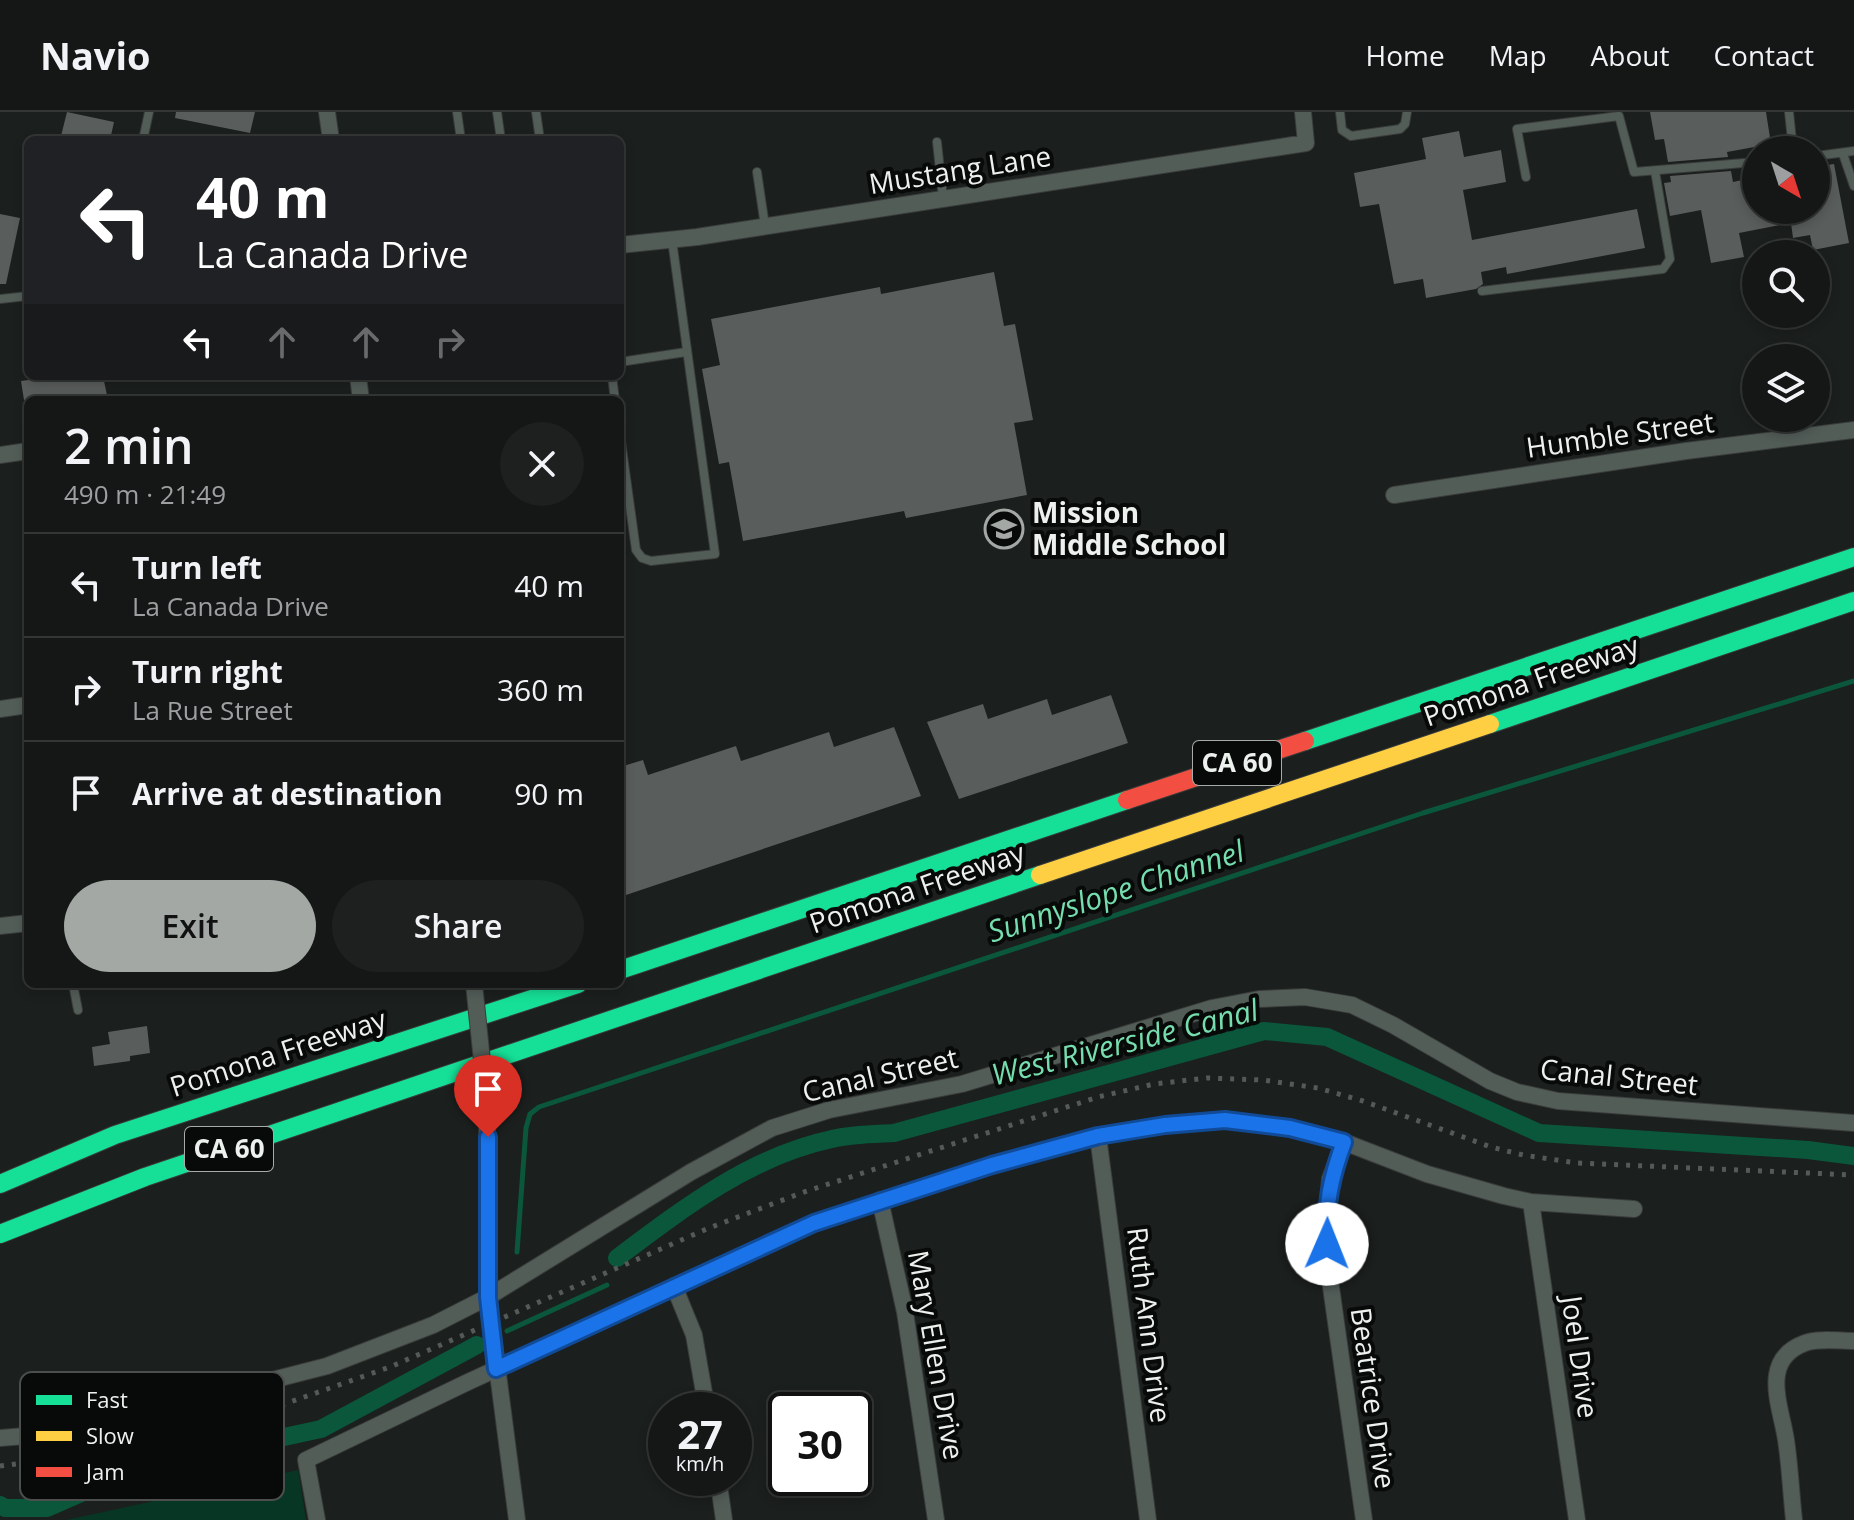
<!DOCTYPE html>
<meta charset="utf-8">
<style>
body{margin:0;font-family:"Open Sans",sans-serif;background:#1d201f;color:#f1f3f6;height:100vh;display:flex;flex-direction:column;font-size:30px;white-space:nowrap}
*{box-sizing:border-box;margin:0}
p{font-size:26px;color:#9d9fa1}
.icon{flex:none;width:44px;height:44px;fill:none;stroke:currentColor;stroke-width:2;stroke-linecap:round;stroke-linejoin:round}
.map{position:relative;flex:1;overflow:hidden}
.sheet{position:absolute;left:24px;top:284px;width:600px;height:592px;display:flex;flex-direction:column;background:#141716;border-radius:12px;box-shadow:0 4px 12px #0003,0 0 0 2px #333635}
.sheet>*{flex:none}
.guide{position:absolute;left:24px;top:24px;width:600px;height:244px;border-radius:12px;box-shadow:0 4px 12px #0003,0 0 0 2px #333635;background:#202124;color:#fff;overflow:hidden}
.needle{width:52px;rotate:141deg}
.controls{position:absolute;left:1742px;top:24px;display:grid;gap:16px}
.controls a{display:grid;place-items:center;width:88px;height:88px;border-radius:50%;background:#141716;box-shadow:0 4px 12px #0003,0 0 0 2px #333635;font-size:40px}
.speed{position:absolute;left:648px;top:1280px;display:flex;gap:16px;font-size:40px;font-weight:700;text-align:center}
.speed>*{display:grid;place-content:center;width:104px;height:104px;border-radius:50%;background:#141716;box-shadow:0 4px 12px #0003,0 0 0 2px #333635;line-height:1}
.speed small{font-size:20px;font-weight:400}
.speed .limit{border:4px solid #111;border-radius:12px;background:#fff;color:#111}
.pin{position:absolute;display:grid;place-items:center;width:68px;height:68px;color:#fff;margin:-82px -34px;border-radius:50% 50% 50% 0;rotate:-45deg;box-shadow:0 0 8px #0007}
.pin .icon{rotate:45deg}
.me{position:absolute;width:88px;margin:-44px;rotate:1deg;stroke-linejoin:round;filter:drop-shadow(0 0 6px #0008)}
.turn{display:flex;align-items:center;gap:28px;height:168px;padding:0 40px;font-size:36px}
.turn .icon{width:104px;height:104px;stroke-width:2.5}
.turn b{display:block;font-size:56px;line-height:68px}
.lanes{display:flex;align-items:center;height:76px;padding:0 40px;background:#0003;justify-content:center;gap:40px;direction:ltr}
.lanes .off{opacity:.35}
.round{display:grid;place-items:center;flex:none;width:84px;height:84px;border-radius:42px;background:#1d201f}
.summary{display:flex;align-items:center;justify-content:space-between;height:136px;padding:0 40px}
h1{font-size:48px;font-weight:600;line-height:60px}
.button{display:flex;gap:16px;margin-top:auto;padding:16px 40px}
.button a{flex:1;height:92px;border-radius:48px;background:#a3a8a5;color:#111;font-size:32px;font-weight:600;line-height:92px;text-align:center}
.button a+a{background:#1d201f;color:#f1f3f6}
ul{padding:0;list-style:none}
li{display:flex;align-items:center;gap:24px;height:104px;padding:0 40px;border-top:2px solid #333635}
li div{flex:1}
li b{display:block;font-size:30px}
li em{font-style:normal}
header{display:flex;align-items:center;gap:48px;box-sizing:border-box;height:112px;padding:0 40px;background:#141716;border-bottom:2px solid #333635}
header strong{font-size:38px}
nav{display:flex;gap:44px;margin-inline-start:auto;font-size:28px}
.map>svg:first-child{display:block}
.green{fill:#083625}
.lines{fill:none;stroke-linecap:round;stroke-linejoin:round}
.stream{stroke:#0a573c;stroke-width:5}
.canal{stroke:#0a573c;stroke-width:18}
.building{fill:#595d5b}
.lane-casing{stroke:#393c3a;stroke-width:10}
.street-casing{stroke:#393c3a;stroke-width:18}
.fast-casing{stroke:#393c3a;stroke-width:20}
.slow-casing{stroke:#393c3a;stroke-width:20}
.jam-casing{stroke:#393c3a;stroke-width:20}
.lane{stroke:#535d58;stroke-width:8}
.street{stroke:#535d58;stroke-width:16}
.fast{stroke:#16e098;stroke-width:18}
.slow{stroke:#ffcf43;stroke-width:18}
.jam{stroke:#f24e42;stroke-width:18}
.rail{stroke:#545a57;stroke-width:5;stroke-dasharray:4 8;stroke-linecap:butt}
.street-bridge-casing{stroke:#393c3a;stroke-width:18;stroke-linecap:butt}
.street-bridge{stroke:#535d58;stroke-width:16}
.route-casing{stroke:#114b97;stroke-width:20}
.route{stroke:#1a73e8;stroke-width:14}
.labels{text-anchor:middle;stroke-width:8;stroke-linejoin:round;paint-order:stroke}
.shield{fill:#070a08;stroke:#a7aca9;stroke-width:2}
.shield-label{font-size:26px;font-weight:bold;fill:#ecf1ee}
.street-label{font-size:28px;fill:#ecf1ee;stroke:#070a08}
.poi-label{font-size:28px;font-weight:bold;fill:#ecf1ee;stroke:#070a08;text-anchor:start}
.water-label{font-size:30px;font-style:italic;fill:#76ddae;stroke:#070a08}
.key{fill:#070a08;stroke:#4c4f4d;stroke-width:2}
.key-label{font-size:22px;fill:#ecf1ee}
</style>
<header>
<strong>Navio</strong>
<nav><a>Home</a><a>Map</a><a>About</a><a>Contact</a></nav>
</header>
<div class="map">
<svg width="1854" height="1408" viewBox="0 0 1854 1408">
<rect width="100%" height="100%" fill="#1b1f1d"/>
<path class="green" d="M298,1358L306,1408H66Z"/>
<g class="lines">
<path class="stream" d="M517,1140L526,1016L530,1002L539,995L1423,701L1854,569
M507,1219L607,1173"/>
<path class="canal" d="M617,1146C682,1097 751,1044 832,1027C852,1022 874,1022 894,1021L1264,919L1327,925L1539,1021L1808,1038L1854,1044
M0,1393L5,1396H47L136,1357L321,1317L477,1233"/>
</g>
<path class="building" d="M67,0L114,10L110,28H60Z
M176,0H255L250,21L175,6Z
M1650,0H1766L1771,32L1727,40L1728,45L1668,50L1664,27L1655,28Z
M1459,19L1464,45L1501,38L1506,70L1463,78L1472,128L1637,97L1645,136L1507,162L1506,155L1481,160L1483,172L1476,177L1426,186L1423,167L1394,172L1379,92L1360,95L1354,61L1426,47L1422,26Z
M1834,52L1849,131L1813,138L1810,123L1793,126L1791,111L1739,121L1744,145L1711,151L1701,98L1670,104L1664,71L1671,70L1670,64L1731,59L1733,70L1756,65V98H1816V55Z
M0,102L20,106L6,172H0Z
M994,160L1004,214L1015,212L1033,308L1014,311L1027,383L906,406L904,399L743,429L729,350L719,352L702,257L720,253L711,207L880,175L881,182Z
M57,264L58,267L96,264L97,270L104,269L108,288H24L21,269Z
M1111,583L1128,631L959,687L927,610L983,592L988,607L1047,587L1052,603Z
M894,615L921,684L620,785V655L643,648L648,663L736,634L741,649L829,620L834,635Z
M147,914L150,941L130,944V949L94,954L92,935L110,932L108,920Z"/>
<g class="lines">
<defs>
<path id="lane" d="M457,0L461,28
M497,0L501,28
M536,0L540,28
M1340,0L1342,18L1351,24L1400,17L1405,12L1407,0
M1789,0L1793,38
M143,28L149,0
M937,30L943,86
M1843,42L1854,74
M1816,44L1854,39
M757,60L765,114
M1526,65L1517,17L1619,4L1634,60L1756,50
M1482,179L1663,157L1670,147L1655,59
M0,187L28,184
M620,250L686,240
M612,264L615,288
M620,322L636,438L642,446L651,449L715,442L672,128
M73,872L78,898"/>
<path id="street" d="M327,0L331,28
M620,133L697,125L1306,31L1303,0
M358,264L361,288
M0,343L28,339
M1394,383L1686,339L1854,318
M0,597L28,593
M0,814L28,811
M487,997L488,1185L517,1408
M1098,1024L1148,1408
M1344,1030L1330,1067L1326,1109L1328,1154L1364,1408
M880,1088L905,1200L936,1408
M1531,1090L1577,1408
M674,1174L694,1223L707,1298
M0,1326L25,1324L124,1306L327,1254L433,1213L488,1185L691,1060L772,1016L829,998L962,972L1212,896L1259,887L1305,885L1352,893L1393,913L1490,969L1517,980L1558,989L1854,1011
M718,1366L724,1408
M317,1408L306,1348L468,1270L814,1111L992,1053L1098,1024L1165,1013L1225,1008L1290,1016L1344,1030L1427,1062L1504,1084L1531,1090L1634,1097
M1794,1408C1791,1381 1790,1354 1786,1328C1781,1294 1759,1248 1805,1231C1818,1226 1840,1229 1854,1229"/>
<path id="fast" d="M1490,612L1854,489
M1305,629L1854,445
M620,858L1127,688
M0,1072L115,1023L578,872
M0,1122L145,1065L1040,763"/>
<path id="slow" d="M1040,763L1490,612"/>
<path id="jam" d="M1127,688L1305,629"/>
</defs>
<use href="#lane" class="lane-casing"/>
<use href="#street" class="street-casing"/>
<use href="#fast" class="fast-casing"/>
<use href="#slow" class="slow-casing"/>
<use href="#jam" class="jam-casing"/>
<use href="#lane" class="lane"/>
<use href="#street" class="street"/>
<use href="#fast" class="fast"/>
<use href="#slow" class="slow"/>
<use href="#jam" class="jam"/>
<path class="rail" d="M0,1354L68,1345L253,1303L390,1255L709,1116L804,1080L1098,985L1154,972L1207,966L1263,968L1318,976L1363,989L1491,1035L1523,1043L1577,1051L1854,1063"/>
<defs>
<path id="street-bridge" d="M474,872L487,997"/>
</defs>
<use href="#street-bridge" class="street-bridge-casing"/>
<use href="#street-bridge" class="street-bridge"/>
</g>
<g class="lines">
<defs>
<path id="route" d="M488,1025V1185L496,1257L814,1111L992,1053L1098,1024L1165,1013L1225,1008L1290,1016L1344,1030C1331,1065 1325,1093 1327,1132"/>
</defs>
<use href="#route" class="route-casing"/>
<use href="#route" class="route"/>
</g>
<defs>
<symbol id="school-ring" viewBox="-11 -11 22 22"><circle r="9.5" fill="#070a08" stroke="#a3a8a5" stroke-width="1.5"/><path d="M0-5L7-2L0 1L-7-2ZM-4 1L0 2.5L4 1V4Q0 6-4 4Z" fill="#a3a8a5"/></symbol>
</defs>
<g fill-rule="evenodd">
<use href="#school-ring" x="982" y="395" width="44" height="44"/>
</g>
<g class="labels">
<g class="shield">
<rect x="1193" y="629" width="88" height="44" rx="6"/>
<rect x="185" y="1015" width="88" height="44" rx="6"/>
</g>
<g class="shield-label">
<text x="1237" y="660">CA 60</text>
<text x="229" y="1046">CA 60</text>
</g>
<g class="street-label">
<text transform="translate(960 58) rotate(-9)" y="10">Mustang Lane</text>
<text transform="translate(1620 323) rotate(-8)" y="10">Humble Street</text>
<text transform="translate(1531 569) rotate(-19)" y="10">Pomona Freeway</text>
<text transform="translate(917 776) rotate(-19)" y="10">Pomona Freeway</text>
<text transform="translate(278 941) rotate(-18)" y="10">Pomona Freeway</text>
<text transform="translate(880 963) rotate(-13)" y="10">Canal Street</text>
<text transform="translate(1619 965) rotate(6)" y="10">Canal Street</text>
<text transform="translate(1149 1213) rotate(83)" y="10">Ruth Ann Drive</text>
<text transform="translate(936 1243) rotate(80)" y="10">Mary Ellen Drive</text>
<text transform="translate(1580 1245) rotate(82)" y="10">Joel Drive</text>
<text transform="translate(1373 1286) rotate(82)" y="10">Beatrice Drive</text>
</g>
<g class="poi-label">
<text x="1032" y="411">Mission<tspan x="1032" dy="32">Middle School</tspan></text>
</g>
<g class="water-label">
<text transform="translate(1116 780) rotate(-18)" y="10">Sunnyslope Channel</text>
<text transform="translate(1125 931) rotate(-14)" y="10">West Riverside Canal</text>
</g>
</g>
<rect x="20" y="1260" width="264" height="128" rx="12" class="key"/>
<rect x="36" y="1283" width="36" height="10" fill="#16e098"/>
<rect x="36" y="1319" width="36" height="10" fill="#ffcf43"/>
<rect x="36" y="1355" width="36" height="10" fill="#f24e42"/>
<g class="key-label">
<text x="86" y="1296">Fast</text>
<text x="86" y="1332">Slow</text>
<text x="86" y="1368">Jam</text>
</g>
</svg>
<div class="controls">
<a><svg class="needle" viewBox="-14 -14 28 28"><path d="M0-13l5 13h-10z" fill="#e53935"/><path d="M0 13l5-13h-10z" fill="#9d9fa1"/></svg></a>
<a><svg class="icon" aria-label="search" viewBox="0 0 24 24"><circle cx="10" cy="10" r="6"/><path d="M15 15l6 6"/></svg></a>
<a><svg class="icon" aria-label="layers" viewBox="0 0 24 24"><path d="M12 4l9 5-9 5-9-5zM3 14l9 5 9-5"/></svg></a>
</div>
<div class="speed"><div>27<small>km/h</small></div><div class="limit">30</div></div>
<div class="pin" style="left:488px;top:1025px;background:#d93025"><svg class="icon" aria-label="arrive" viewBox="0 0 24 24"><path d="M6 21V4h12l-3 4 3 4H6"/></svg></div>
<svg class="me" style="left:1327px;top:1132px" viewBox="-20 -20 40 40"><circle r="19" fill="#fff"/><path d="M0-13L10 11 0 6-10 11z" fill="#1a73e8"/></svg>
<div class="guide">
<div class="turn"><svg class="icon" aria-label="left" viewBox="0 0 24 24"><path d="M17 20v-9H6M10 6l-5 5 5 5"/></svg><div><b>40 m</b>La Canada Drive</div></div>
<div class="lanes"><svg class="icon" aria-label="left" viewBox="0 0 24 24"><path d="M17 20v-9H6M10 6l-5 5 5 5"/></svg><svg class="icon off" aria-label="ahead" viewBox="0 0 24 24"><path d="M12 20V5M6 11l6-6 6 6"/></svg><svg class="icon off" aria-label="ahead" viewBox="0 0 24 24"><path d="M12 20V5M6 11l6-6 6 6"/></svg><svg class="icon off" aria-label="right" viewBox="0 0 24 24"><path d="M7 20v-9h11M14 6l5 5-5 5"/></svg></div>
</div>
<section class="sheet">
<div class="summary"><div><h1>2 min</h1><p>490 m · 21:49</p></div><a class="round"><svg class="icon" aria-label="close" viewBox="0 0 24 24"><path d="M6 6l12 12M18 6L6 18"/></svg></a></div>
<ul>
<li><svg class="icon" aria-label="left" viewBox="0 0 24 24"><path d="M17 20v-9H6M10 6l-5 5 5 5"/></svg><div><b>Turn left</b><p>La Canada Drive</p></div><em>40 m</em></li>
<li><svg class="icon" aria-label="right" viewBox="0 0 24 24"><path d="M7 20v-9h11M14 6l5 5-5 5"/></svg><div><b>Turn right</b><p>La Rue Street</p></div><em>360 m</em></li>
<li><svg class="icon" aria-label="arrive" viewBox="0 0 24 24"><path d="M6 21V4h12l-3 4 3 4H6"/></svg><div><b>Arrive at destination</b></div><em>90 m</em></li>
</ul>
<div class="button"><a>Exit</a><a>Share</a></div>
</section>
</div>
